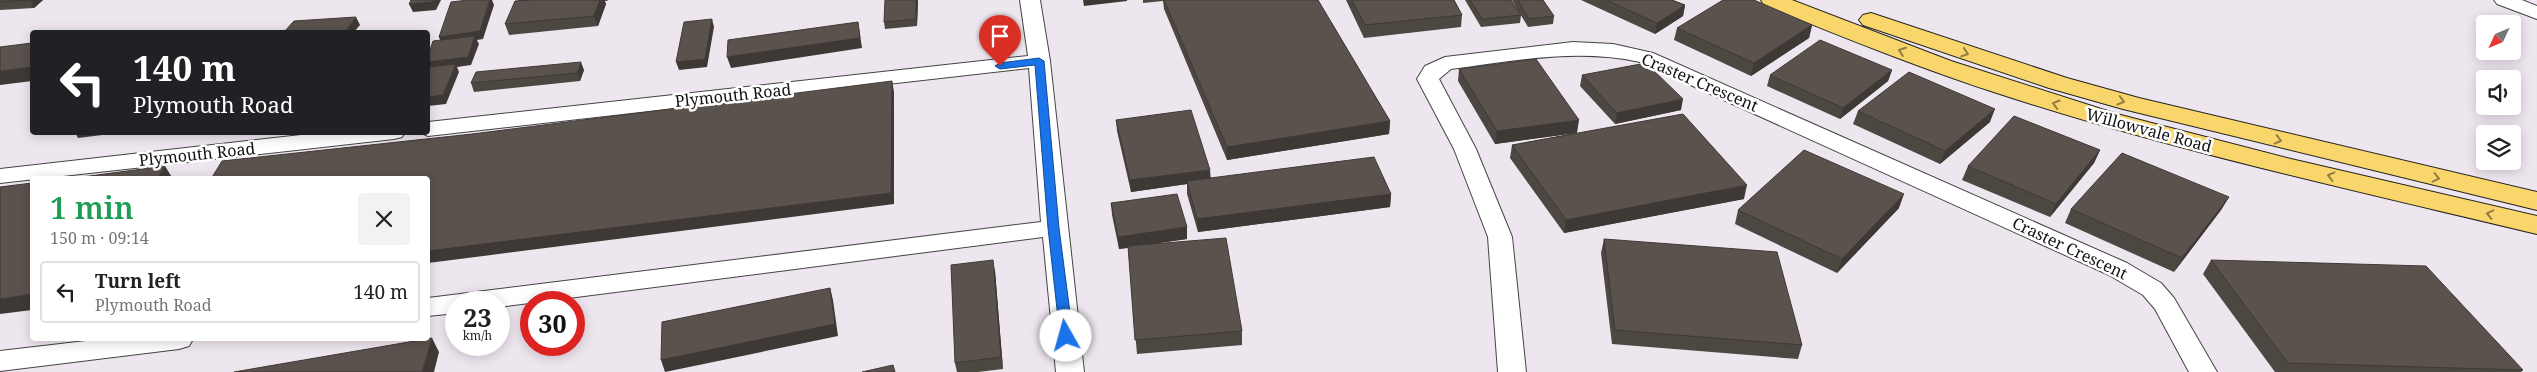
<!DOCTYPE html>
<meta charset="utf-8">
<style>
body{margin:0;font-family:"Noto Serif",serif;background:#f2f2f2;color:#222;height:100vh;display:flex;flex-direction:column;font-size:19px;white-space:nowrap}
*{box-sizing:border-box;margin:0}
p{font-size:16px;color:#767676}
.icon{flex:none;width:28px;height:28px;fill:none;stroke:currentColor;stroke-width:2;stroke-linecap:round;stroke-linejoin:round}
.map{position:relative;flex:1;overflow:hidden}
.details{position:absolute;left:30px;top:176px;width:400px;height:165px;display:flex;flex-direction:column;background:#fff;border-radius:5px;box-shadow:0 2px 12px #0003}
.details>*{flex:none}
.hud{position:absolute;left:30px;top:30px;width:400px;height:105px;border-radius:5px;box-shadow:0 2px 12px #0003;background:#202124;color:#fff;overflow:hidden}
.needle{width:32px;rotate:226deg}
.fabs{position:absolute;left:2476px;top:15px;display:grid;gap:10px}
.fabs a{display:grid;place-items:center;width:45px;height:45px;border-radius:5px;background:#fff;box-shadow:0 2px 12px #0003;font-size:25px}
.speed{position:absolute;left:445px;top:291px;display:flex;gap:10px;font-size:25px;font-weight:700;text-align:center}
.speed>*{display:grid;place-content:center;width:65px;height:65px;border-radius:50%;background:#fff;box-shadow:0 2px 12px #0003;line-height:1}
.speed small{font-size:12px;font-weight:400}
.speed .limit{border:8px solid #d22;background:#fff;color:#111}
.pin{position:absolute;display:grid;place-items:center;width:42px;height:42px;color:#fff;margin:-51px -21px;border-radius:50% 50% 50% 0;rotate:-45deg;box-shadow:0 0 5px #0007}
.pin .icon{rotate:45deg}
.me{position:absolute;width:55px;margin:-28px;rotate:353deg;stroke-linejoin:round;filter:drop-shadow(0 0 4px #0008)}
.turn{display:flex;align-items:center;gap:18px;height:105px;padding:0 20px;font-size:22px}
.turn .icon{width:65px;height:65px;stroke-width:2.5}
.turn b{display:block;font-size:35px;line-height:42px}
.round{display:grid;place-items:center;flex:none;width:52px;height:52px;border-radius:5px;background:#f2f2f2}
.headline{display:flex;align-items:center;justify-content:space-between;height:85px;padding:0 20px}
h1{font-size:30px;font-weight:600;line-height:38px;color:#1e9e55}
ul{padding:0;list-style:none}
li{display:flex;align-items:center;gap:15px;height:62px;margin:0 10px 8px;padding:0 10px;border:2px solid #e0e0e0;border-radius:5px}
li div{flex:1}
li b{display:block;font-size:19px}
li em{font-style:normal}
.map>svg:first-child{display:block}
.industrial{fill:#eee6ef;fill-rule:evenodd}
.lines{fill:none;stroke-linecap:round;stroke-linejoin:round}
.minor-casing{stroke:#444;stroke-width:2}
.major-casing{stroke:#222;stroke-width:2}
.minor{fill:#fff;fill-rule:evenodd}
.major{fill:#f9d66b;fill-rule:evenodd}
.wall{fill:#4d4742}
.shaded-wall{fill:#3f3936}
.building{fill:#5a524d;stroke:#3f3936}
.oneway{stroke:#917d42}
.route{fill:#1a73e8;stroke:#114b97}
.labels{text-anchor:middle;stroke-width:5;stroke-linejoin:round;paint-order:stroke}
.street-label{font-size:16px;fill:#111;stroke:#fff}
</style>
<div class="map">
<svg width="2537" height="372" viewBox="0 0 2537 372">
<rect width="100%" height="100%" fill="#fffdf5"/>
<path class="industrial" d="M0,0H2537V372H0ZM2485,24H2512V51H2485ZM32,32H428V132H32ZM2485,79H2512V106H2485ZM2485,134H2512V161H2485ZM32,179H428V339H32ZM456,302H499V345H456ZM531,302H574V345H531Z"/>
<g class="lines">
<defs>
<path id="minor" d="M1020,0H1040L1050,61L1084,372H1056L1043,237L499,307V302H456V313L428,316V298L1041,222L1029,68L428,136L419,132H428V122L1028,56Z
M2494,0H2522L2537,6V19L2497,4Z
M1573,42L1613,44L1653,53L2127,263L2161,283L2174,298L2217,372H2189L2155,309L2143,295L2109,275L1640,62C1577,48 1514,61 1451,69L1439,79L1476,149L1512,237L1526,372H1498L1488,237L1454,149L1417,79L1425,66L1445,57Z
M328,132H405L402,137L394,139L0,183V169Z
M103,339H193L189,346L179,349L0,371V351Z"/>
<path id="major" d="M1761,0H1792L1951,61L2117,114L2291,159L2537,216V234C2358,191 2178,152 2003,95C1922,69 1843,37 1764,5Z
M1871,13L2067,78L2139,98L2537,192V210L2123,109L2049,88L1863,25L1859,20L1863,15Z"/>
</defs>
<use href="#minor" class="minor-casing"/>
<use href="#major" class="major-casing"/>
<use href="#minor" class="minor"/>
<use href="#major" class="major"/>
</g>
<path class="wall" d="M0,0H43L34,8L0,10Z
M519,0H608L607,1H605L606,4L598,26L509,35L505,24Z
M918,0L917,26L885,29L884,22Z
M1143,0H1318L1390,121L1389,134L1227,160L1164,9L1163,1L1143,3Z
M1346,0H1454L1462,15L1461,27L1364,38Z
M1465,0H1511L1521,15L1520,23L1481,27Z
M1512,0H1543L1554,16L1553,24L1528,27Z
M1581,0H1672L1685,5L1683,16L1655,34Z
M1812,25L1809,38L1751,76L1674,40L1677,28Z
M1459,69L1577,133L1744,199L1564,233L1510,158L1512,145L1576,133L1495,144L1458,81Z
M584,70L580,81L474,92L471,83Z
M1892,70L1888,81L1840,119L1767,86L1770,75Z
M1582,75L1681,110L1615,124L1580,86Z
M1858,111L1990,122L1940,164L1853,124Z
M1116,120L1211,178L1391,194L1390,207L1198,232L1187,194V184L1131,192L1117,131Z
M2100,150L2094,163L2050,217L1962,180L1968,166Z
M2229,197L2221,210L2174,272L2065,223L2071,209Z
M1111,203L1187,227V239L1158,243L1242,331V345L1137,354L1128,248L1119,249L1112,215Z
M1899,208L1837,273L1735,224L1738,210Z
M1604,239L1802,345L1798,359L1612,344L1601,253Z
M2211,260L2523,370L2521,372H2275L2203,274Z
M995,271L1003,369L978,372H957L955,363Z"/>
<path class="shaded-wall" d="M30,0H43L34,8Z
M434,0H441L436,10L413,12L409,4Z
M490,0H492L494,5L483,39L477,40L479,44L471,65L457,67L459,72L446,104L428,106V62L442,45L439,37Z
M600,0H604L606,4L598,26L594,16Z
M916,0H918L917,26L916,19Z
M1083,0H1127V1L1084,6Z
M1685,5L1683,16L1655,34L1657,23Z
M356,17L360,25L354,32H345Z
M712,19L714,27L707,67L679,70L676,62Z
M858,22L862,48L731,68L727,57Z
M1812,25L1809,38L1751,76L1754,63Z
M581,62L584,70L580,81L577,73Z
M32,67V81L0,85V71Z
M1892,70L1888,81L1840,119L1843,108Z
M892,81L894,92V204L428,263V251Z
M1683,99L1681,110L1615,124L1617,113Z
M1995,109L1990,122L1940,164L1945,151Z
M1579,120L1577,133L1495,144L1497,131Z
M1390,121L1389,134L1227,160V147Z
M75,132H126L78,138Z
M2100,150L2094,163L2050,217L2056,204Z
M165,166L173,179H157Z
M1210,170L1211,181H1187V184L1131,192L1130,180Z
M1747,185L1744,199L1564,233L1566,220Z
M1391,194L1390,207L1198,232L1197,219Z
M1904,194L1899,208L1837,273L1842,259Z
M2229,197L2221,210L2174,272L2182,258Z
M1187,227V239L1119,249L1118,237Z
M993,260L995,271L1003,369L1001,357Z
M830,288L833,300L838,336L665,372L661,360Z
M32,294V310L0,314V299Z
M432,338L439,352L434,372H422Z"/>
<path class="building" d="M0,0H30L0,2Z
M411,0H434L433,2L409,4Z
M468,0H490L480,31L439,37L451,2Z
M530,0H600L594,16L505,24L515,1Z
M885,0H916V19L884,22Z
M1164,0H1318L1390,121L1227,147Z
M1352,0H1454L1462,15L1365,25Z
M1470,0H1511L1521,15L1482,19Z
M1518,0H1543L1554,16L1529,19Z
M1606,0H1672L1685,5L1657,23Z
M1723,0H1754L1812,25L1754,63L1677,28Z
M356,17L345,32H284L294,21Z
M712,19L705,59L676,62L684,22Z
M858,22L860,38L727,57L728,40Z
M475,36L468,57L428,62V56L433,41Z
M1820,40L1892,70L1843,108L1770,75Z
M32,43V67L0,71V47Z
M1536,59L1579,120L1497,131L1459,69Z
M581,62L577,73L471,83L476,72Z
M1646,63L1683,99L1617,113L1582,75Z
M456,64L443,95L428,97V67Z
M1909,72L1995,109L1945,151L1858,111Z
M892,81L891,193L428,251V179H211L222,161L472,134Z
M1191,110L1210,170L1130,180L1116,120Z
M1683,114L1747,185L1566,220L1512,145Z
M2014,116L2100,150L2056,204L1968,166Z
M1804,150L1904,194L1842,259L1738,210Z
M2122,153L2229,197L2182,258L2071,209Z
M1374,157L1391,194L1197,219L1187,181Z
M165,166L157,179H67Z
M32,183V294L0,299V187Z
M1177,194L1187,227L1118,237L1111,203Z
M1226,238L1242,331L1135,340L1128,246Z
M1604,239L1777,252L1802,345L1615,330Z
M993,260L1001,357L955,363L951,265Z
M2211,260L2426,266L2523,370L2288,363Z
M830,288L835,324L661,360L662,322Z
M432,338L422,372H234Z
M893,365L895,372H862Z"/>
<defs><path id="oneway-chevron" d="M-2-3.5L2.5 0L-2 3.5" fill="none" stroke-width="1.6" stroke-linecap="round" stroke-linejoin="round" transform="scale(1.25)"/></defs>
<g class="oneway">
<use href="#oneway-chevron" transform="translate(1902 51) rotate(-160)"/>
<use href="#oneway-chevron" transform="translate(1965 53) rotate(18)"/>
<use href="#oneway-chevron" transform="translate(2121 101) rotate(16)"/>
<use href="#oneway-chevron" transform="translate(2056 104) rotate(-164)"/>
<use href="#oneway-chevron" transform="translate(2278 140) rotate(14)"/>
<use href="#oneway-chevron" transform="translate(2331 176) rotate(-166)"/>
<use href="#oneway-chevron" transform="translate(2436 178) rotate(13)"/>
<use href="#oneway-chevron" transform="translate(2490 214) rotate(-167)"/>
</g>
<path class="route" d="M1039,58L1044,61L1059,228L1073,336L1066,340L1060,336L1048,228L1035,65L1000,69L995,66L1000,63Z"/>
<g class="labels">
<g class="street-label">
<text transform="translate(1700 82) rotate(23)" y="6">Craster Crescent</text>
<text transform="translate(733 95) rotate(-6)" y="6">Plymouth Road</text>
<text transform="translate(2149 130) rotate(15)" y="6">Willowvale Road</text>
<text transform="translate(197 154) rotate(-6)" y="6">Plymouth Road</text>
<text transform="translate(2070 248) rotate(25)" y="6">Craster Crescent</text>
</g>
</g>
</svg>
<div class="fabs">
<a><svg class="needle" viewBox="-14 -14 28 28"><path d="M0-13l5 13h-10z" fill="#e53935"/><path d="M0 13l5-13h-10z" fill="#767676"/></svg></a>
<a><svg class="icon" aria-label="sound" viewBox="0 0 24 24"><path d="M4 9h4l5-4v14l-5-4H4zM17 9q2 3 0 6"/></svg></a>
<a><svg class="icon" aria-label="layers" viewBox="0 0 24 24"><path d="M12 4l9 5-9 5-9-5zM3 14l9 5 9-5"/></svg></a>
</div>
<div class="speed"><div>23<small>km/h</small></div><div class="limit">30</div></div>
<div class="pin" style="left:1000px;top:66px;background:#d93025"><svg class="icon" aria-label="arrive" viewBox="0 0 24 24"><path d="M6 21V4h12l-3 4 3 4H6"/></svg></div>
<svg class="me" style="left:1066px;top:336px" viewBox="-20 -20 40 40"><circle r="19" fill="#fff"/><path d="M0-13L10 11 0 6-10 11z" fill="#1a73e8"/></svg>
<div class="hud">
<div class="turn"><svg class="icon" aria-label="left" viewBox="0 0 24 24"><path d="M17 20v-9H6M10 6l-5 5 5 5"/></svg><div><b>140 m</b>Plymouth Road</div></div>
</div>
<section class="details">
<div class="headline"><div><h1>1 min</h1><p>150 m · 09:14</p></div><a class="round"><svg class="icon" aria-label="close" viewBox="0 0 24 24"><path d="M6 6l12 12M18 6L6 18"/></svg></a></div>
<ul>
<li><svg class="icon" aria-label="left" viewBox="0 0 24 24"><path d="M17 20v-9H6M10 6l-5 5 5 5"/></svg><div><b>Turn left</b><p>Plymouth Road</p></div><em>140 m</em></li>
</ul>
</section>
</div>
